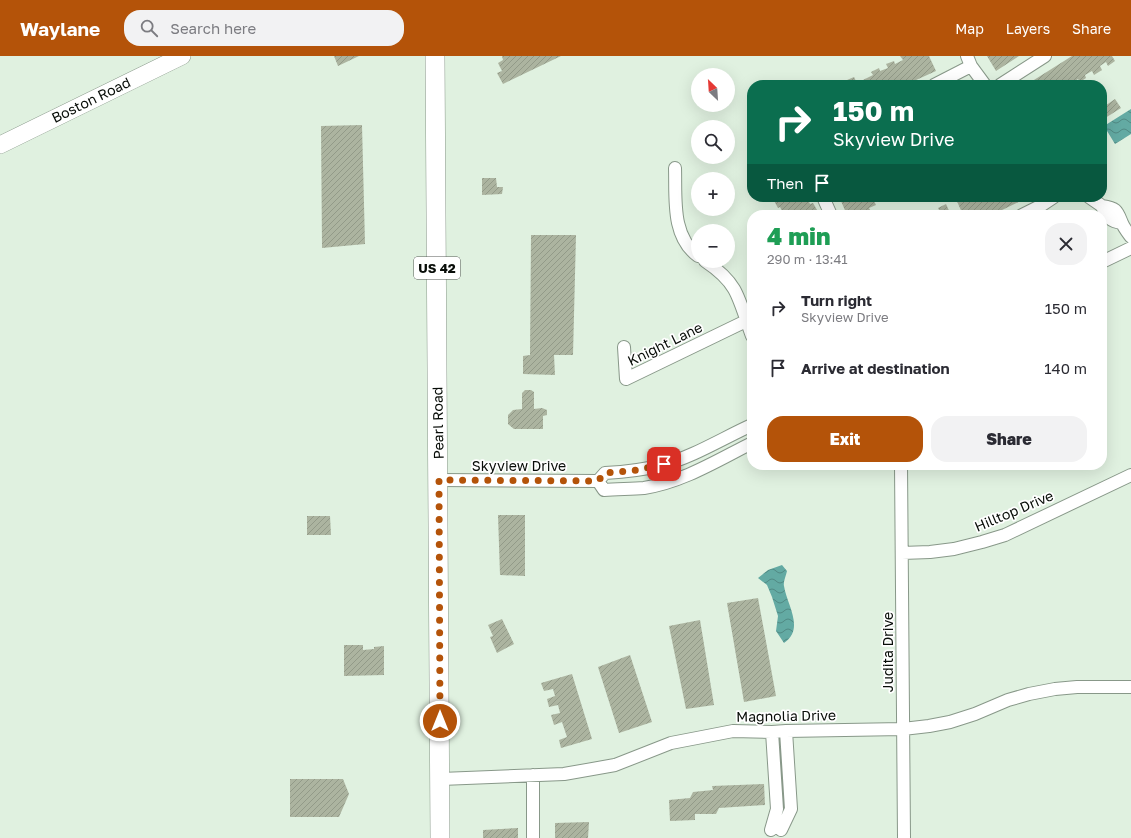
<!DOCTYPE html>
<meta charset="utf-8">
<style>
body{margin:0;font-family:"Golos Text",sans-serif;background:#f2f2f3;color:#2b2b33;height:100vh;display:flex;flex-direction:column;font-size:15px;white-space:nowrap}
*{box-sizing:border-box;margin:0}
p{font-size:13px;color:#7c7c81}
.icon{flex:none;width:22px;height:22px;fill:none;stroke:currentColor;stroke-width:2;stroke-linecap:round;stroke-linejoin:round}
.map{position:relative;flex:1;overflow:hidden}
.details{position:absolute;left:747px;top:154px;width:360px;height:260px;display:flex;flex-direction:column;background:#fff;border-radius:16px;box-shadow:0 4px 16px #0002}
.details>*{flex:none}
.guide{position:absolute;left:747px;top:24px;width:360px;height:122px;border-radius:16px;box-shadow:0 4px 16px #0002;background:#0b6e4f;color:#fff;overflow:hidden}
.needle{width:26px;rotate:335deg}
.tools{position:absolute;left:691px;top:12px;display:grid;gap:8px}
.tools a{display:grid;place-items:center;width:44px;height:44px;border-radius:50%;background:#fff;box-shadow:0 4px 16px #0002;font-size:20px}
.pin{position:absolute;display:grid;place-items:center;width:34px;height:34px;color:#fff;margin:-17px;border-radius:8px;box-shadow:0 2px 6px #0006}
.me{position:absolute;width:44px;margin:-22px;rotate:0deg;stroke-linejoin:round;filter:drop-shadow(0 0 3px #0008)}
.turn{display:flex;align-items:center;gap:14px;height:84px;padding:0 20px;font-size:18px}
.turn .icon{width:52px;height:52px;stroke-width:2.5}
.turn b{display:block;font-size:28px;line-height:34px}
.then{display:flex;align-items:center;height:38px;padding:0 20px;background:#0003;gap:8px;font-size:15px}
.round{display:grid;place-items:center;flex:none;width:42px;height:42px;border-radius:16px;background:#f2f2f3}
.headline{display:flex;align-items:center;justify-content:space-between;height:68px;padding:0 20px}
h1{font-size:24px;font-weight:800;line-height:30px;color:#1e9e55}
.primary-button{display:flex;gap:8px;margin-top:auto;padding:8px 20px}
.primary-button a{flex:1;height:46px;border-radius:16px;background:#b45309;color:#fff;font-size:16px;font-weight:800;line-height:46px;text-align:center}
.primary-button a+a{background:#f2f2f3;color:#2b2b33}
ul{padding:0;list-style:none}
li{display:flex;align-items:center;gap:12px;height:60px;padding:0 20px}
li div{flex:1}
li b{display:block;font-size:15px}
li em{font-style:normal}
header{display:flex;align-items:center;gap:24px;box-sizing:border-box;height:56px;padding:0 20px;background:#b45309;color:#fff}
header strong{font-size:19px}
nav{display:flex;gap:22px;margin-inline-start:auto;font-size:14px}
.search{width:280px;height:36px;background:#f2f2f3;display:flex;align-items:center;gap:10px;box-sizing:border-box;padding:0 14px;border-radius:16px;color:#7c7c81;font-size:15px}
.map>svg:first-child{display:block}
.water{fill:url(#water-waves)}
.building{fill:url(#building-hatch)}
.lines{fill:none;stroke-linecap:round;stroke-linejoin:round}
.street-casing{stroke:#889889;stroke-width:14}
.secondary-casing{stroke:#889889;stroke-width:18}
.primary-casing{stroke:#889889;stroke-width:20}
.street{stroke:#fff;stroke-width:12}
.secondary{stroke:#fff;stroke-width:17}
.primary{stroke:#fff;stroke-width:19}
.route{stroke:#b45309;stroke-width:7;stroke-dasharray:0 12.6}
.labels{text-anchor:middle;stroke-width:3.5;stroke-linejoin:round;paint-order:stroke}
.shield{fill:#fff;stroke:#525652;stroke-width:1}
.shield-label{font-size:13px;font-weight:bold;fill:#080d08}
.street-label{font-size:14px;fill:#080d08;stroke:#fff}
</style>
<header>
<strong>Waylane</strong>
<div class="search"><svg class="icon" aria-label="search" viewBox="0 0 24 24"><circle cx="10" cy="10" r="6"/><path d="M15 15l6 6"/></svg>Search here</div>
<nav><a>Map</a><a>Layers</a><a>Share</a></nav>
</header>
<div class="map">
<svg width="1131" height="782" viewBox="0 0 1131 782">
<defs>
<pattern id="water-waves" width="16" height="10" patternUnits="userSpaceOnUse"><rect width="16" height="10" fill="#63aaa3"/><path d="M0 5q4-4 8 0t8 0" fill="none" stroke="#508983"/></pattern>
<pattern id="building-hatch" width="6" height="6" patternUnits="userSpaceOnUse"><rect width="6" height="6" fill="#acb4a0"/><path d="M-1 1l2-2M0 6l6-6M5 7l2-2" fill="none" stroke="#929a88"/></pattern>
</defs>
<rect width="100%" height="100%" fill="#e0f1e0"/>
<path class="water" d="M1131,53V78L1115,88L1104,70Z
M782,509L787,515C786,520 783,526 784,530C787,549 805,573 784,587L776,575L778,560L772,541L767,529L758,522L768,514Z"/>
<path class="building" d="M334,0H359L338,10Z
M502,0H561L503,28L497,17L502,15L498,7L503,4Z
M900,0H929L936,15L905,29H849L847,24L854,21L857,27L873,19L871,16L879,12L880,15L888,12L886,8L894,5L895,8L903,4Z
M987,0H1019L996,15Z
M1072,0H1112L1115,5L1108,10L1106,6L1100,10L1102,14L1094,19L1092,15L1085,19L1086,22L1080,26L1078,23L1071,28V29H1026Z
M1115,43L1121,52L1102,64V52Z
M362,69L365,188L322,192L321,70Z
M482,122H496L497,131H503L502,138L482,139Z
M772,141H807L810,148L813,147L820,159H784L780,151L778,152Z
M837,141H863L865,144L872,141L876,149L869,152L873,159H847L841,145L840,146Z
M960,141H964L966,146L977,141H1029L1000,155V156L991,159H963L956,143Z
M946,148L951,159H942L938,152Z
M531,179H576L573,299H554L555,319L523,318V300L530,299Z
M525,334H531L534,336V353L542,352L547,354V359L543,360V373H514L508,368V359L513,354L522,353V337Z
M498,459H525V520L500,519Z
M307,460H330L331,479H307Z
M758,542L776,640L744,646L727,547Z
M502,563L514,588L497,597L490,581L493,580L488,569Z
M700,564L714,649L686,653L669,570Z
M344,589H363V594L374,593V591L384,590V619L344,620Z
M630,599L652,666L619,677L598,611Z
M572,618L592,683L561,692L559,684L567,681L562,666L554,669L551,659L560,657L558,649L549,651L547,643L555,640L553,633L544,635L541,627Z
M290,723H343L349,738L339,761H290Z
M764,728L765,749L719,752L716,758H695V764L670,765L669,744L690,742L693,736L713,734L712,730Z
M589,766L588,782H555V767Z
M518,772V782H483V774Z"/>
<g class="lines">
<defs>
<path id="street" d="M967,0L971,10L985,29
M934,29L971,10
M1000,29L1045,0
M675,112C676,142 671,180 698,200
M823,141L831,159
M1089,141L1102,150
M1022,159L1042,149L1054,141
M1122,167C1111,166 1105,161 1102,150C1117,152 1117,155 1122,167C1124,172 1128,177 1131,181
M705,205C717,213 727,221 734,233C741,245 747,267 752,280
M1102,206L1131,192
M624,291L626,323L746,265
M752,369C723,382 693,401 662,409C643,414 624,416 605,417L598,425L604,434C617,433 631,433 644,432C683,426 718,404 752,387
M901,409L904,782
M439,424L598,425
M902,497L930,496L954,493L982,486L1005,479L1131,419
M533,719V782
M441,723L564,718L615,709L671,687L697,682L733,675L772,676L786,675L903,673L929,670L950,666L975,658L1008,644L1029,638L1055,633L1077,631H1131
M771,774L777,753L772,676
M781,774L791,753L786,675"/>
<path id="secondary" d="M0,89L182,0"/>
<path id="primary" d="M435,0L440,782"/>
</defs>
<use href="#street" class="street-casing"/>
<use href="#secondary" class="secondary-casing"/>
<use href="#primary" class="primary-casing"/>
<use href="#street" class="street"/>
<use href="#secondary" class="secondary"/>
<use href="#primary" class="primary"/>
</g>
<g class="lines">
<path class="route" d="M440,665L439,424L598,425L605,417L638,414L664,408"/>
</g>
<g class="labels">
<rect class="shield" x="414" y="201" width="46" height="22" rx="3"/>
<g class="shield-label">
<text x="437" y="217">US 42</text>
</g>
<g class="street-label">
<text transform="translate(91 44) rotate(-26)" y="5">Boston Road</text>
<text transform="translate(665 288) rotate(-26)" y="5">Knight Lane</text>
<text transform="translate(438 367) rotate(-91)" y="5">Pearl Road</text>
<text x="519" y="415">Skyview Drive</text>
<text transform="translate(1014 455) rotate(-23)" y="5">Hilltop Drive</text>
<text transform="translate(888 596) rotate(-90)" y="5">Judita Drive</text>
<text transform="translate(786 660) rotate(-1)" y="5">Magnolia Drive</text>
</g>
</g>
</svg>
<div class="tools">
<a><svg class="needle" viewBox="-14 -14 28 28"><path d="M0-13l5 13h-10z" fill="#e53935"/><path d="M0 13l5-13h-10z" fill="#7c7c81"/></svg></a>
<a><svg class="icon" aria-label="search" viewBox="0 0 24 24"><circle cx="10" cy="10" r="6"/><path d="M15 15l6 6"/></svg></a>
<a>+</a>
<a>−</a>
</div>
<div class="pin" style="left:664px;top:408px;background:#d93025"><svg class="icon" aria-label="arrive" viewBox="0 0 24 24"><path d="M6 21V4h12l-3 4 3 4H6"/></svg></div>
<svg class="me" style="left:440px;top:665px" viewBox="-20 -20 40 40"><circle r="17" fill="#b45309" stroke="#fff" stroke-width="3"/><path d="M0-11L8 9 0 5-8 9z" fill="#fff"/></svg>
<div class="guide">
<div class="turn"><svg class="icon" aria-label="right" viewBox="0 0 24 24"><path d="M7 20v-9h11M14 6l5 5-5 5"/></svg><div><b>150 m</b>Skyview Drive</div></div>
<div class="then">Then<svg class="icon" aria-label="arrive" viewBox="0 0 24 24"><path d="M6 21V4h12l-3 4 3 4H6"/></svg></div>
</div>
<section class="details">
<div class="headline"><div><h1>4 min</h1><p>290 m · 13:41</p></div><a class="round"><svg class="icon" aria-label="close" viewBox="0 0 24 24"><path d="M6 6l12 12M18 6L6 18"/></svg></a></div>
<ul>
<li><svg class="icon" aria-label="right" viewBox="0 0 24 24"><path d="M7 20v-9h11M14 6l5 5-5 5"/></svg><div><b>Turn right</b><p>Skyview Drive</p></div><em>150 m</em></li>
<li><svg class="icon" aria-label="arrive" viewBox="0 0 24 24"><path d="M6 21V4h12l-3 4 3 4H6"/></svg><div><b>Arrive at destination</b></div><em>140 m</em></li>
</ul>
<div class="primary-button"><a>Exit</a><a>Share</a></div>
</section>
</div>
